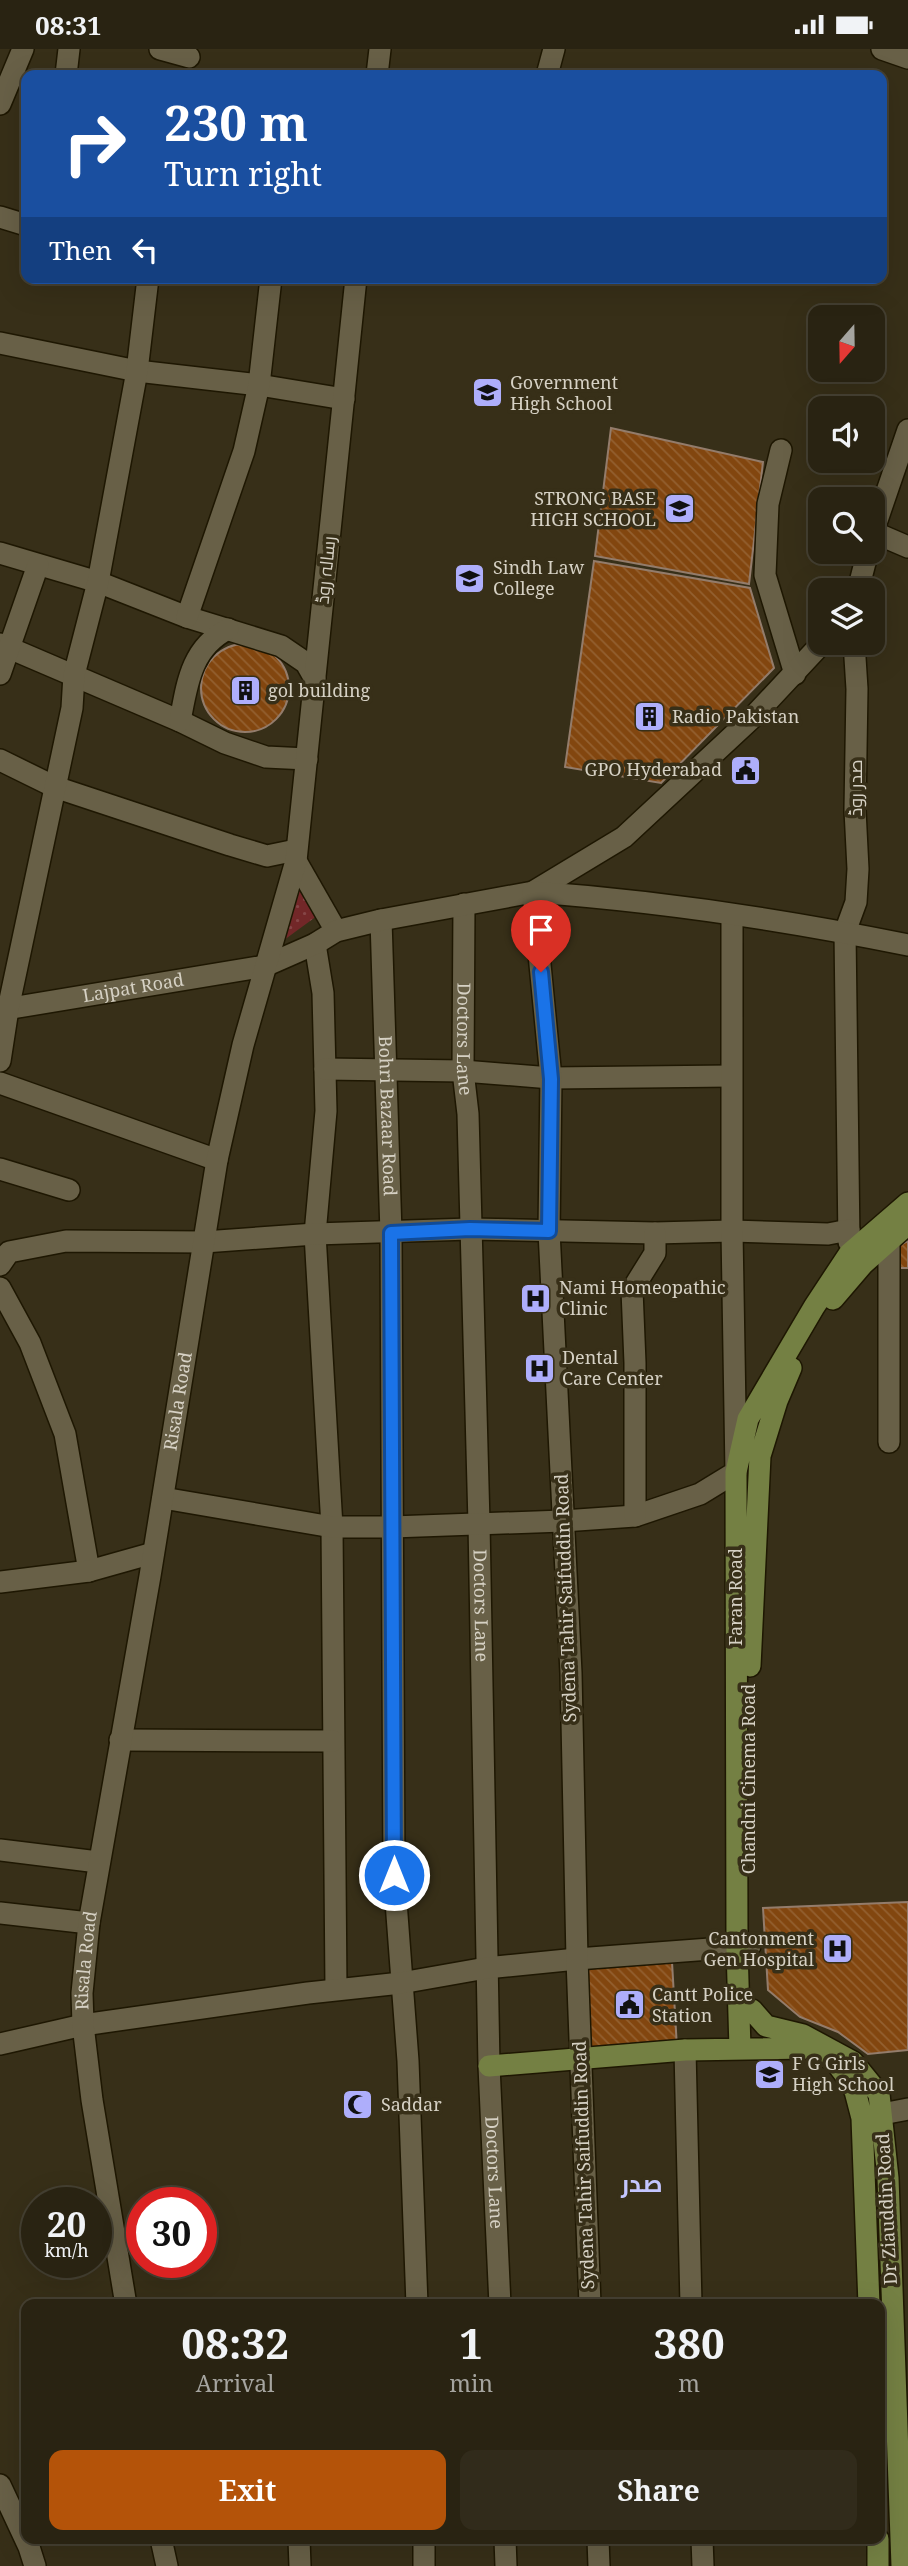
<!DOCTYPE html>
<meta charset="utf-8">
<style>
body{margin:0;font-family:"Noto Serif",Cairo,serif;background:#312b1b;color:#f1f3f6;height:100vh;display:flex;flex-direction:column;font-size:26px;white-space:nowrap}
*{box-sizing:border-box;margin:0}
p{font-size:23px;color:#a5a49f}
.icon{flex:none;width:38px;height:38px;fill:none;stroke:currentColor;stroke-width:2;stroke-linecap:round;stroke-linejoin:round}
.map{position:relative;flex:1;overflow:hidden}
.sheet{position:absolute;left:21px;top:2250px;width:864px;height:245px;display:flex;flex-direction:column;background:#292312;border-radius:14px;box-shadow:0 7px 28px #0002,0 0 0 2px #454032}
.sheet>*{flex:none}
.top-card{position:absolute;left:21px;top:21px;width:866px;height:214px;border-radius:14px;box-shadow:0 7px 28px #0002,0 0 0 2px #454032;background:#1a4fa0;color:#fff;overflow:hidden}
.needle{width:46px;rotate:200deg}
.buttons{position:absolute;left:808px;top:256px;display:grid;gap:14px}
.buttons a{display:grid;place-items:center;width:77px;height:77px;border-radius:14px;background:#292312;box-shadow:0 7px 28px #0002,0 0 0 2px #454032;font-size:35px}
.speed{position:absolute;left:21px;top:2138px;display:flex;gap:14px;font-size:35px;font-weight:700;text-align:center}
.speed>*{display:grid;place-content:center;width:91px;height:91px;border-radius:50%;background:#292312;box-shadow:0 7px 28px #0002,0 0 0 2px #454032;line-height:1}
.speed small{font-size:18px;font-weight:400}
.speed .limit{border:10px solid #d22;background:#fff;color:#111}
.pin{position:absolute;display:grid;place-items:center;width:60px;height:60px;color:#fff;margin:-72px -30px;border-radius:50% 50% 50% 0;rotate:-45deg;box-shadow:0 0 7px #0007}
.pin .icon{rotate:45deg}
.me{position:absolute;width:77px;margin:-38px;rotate:0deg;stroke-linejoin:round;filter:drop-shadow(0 0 5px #0008)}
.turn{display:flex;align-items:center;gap:24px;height:147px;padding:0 28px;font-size:32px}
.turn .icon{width:91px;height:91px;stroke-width:2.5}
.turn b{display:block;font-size:49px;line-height:60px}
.then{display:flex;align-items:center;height:66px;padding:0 28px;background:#0003;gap:14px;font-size:26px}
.eta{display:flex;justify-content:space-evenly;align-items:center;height:119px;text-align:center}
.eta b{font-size:42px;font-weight:700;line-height:49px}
.action{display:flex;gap:14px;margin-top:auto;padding:14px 28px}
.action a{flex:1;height:80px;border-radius:14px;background:#b45309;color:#fff;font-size:28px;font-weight:700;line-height:80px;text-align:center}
.action a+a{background:#312b1b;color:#f1f3f6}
.status{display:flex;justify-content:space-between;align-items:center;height:49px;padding:0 35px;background:#292312;direction:ltr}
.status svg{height:19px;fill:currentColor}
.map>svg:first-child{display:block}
.grass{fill:url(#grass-dots)}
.building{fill:url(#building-back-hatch);stroke:#937c6b;stroke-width:2}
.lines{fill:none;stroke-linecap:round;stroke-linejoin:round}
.minor-casing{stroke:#1e1702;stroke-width:24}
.major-casing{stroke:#1e1702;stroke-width:24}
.minor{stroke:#686047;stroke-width:21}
.major{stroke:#748043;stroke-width:21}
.route-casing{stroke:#114b97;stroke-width:18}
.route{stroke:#1a73e8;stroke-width:12}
.labels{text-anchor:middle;stroke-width:7;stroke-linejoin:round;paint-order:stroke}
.poi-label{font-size:18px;fill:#d6d1c4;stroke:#372f18;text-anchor:start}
.street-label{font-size:18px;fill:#d6d1c4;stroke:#372f18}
.district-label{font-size:24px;font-weight:bold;fill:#c3c5fe;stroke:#372f18}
</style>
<div class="status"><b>08:31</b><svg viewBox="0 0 49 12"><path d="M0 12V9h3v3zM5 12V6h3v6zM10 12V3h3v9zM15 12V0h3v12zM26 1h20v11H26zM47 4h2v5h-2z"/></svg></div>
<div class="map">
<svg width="908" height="2517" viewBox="0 0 908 2517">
<defs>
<pattern id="grass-dots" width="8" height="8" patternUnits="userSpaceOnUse" patternTransform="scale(1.75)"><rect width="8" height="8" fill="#722728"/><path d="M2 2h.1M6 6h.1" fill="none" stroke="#854546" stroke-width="1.8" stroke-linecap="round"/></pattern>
<pattern id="building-back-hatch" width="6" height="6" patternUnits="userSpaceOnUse" patternTransform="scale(1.75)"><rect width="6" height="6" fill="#82460f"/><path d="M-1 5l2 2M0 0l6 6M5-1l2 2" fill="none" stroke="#936030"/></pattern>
</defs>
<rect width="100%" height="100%" fill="#372f18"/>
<path class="grass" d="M296,838L321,864L284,891Z"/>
<path class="building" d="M611,379L763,413L749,535L595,507Z
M594,512L750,539L774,619L661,734L565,718Z
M201 639a44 44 0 1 1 88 0a44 44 0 1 1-88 0Z
M908,1192V1219H900V1196Z
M908,1853V2001L868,2005L838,1983L800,1968L768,1941L763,1859Z
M583,1910L672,1913L677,1999L586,2004Z"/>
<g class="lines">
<defs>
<g id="minor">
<path d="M160,0L189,8"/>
<path d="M882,0L908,9"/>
<path d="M66,26L69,0"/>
<path d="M377,26L380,0"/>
<path d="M547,26L554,0"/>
<path d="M0,55L23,0"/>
<path d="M0,168L26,176"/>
<path d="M0,294L137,322L259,336L344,350"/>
<path d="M781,401L768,455L765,526L795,625"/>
<path d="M873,483L908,381"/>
<path d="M873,483L908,498"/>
<path d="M0,504L98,533L187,568L281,597L306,614L315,630"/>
<path d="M858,541L868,502"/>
<path d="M187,568L244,402L259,336L271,229"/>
<path d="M0,595L180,672L225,694L266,708L307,710"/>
<path d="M0,625L38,516"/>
<path d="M180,672C187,635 191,599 228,580"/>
<path d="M0,711L55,738L230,796L267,807L296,801"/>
<path d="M296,812L336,882"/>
<path id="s1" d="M464,855L463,1022L468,1065L479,1474L489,2017L500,2256"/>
<path id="s2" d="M381,871L391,1184L394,1826L408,2012L417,2256"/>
<path d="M315,895L323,944L326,1062L315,1185L332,1478L336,1940"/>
<path id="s3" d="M0,961L265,917L315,895L336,882L381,871L533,843L624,788L752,669L823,593"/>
<path d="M0,1012L8,960L72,659L74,626L98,533L137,322L148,229"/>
<path d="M325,1020L463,1022L551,1029L731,1027"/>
<path d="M0,1034L217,1111"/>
<path d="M0,1120L69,1141"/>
<path d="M889,1190V1393"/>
<path d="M849,1193L845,883L856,853L858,820L855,761L857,640L854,593"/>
<path d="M0,1216L9,1203L66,1192L204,1193L315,1185L470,1180L655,1184L732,1182L828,1185L849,1181"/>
<path d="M0,1239L30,1294L65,1385L89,1522"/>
<path d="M163,1449L332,1478H392L563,1472L635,1467L700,1445L736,1423L732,1182V866"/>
<path d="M635,1467V1314L632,1241L655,1204V1184"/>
<path d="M0,1533L89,1522L153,1504"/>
<path d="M120,1691L333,1692"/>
<path d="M0,1801L98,1813"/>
<path d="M0,1864L89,1874"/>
<path d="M0,1995L83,1976L308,1944L401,1934L486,1919L577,1910L750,1897"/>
<path d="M685,2001L691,2256"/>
<path d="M882,2065L908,2060"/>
<path id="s4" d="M126,2256L92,2051L83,1976L82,1944L89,1874L150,1527L217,1111L243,996L296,812L356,229"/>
<path d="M590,2256L577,1910L571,1624L549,1182L551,1029L533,843C659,852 785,871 908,896"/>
<path d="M0,2436L29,2498L35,2517"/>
<path d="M161,2490L167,2517"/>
<path d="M299,2490L300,2517"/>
<path d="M424,2490V2517"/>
<path d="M505,2490L506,2517"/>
<path d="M598,2490L599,2517"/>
<path d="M702,2490L703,2517"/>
</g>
<path id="major" d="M833,1250L863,1215L908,1175
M750,1617L760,1407L777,1352L791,1319
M752,1961L766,1977L803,1986L853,2013L879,2045L888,2129L902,2517
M740,2000L737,1899L736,1423L748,1370L814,1258L849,1205L908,1154
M489,2017L685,2001L807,1999L834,2011L844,2024L855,2042L862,2069L869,2256
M878,2490V2517"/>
</defs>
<use href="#minor" class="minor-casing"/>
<use href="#major" class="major-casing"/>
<use href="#minor" class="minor"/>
<use href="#major" class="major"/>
</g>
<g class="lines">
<defs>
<path id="route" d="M394,1826L391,1184L470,1180L549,1182L551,1030L541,923"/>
</defs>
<use href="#route" class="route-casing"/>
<use href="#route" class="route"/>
</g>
<defs>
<symbol id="school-square" viewBox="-11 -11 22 22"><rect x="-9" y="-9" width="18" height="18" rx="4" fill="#aeaefb" stroke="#372f18"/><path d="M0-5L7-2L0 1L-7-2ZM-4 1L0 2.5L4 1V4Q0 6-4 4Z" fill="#111"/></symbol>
<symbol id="university-square" viewBox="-11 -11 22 22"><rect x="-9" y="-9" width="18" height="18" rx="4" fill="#aeaefb" stroke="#372f18"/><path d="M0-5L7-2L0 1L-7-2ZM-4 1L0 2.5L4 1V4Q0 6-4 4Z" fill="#111"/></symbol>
<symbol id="building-square" viewBox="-11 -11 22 22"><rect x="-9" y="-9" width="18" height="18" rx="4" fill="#aeaefb" stroke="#372f18"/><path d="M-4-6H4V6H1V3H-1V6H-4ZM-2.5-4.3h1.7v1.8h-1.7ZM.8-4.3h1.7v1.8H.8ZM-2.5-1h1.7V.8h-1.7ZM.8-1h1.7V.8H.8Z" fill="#111"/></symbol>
<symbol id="civic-square" viewBox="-11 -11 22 22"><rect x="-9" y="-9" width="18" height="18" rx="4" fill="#aeaefb" stroke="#372f18"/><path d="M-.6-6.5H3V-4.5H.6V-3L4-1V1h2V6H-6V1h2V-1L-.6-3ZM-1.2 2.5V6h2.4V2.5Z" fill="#111"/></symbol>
<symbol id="hospital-square" viewBox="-11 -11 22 22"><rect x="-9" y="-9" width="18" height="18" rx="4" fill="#aeaefb" stroke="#372f18"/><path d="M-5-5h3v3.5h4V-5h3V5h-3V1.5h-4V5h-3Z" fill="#111"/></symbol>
<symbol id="mosque-square" viewBox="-11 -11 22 22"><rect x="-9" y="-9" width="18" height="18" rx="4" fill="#aeaefb" stroke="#372f18"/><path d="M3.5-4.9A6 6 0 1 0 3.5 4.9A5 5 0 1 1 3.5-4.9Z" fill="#111"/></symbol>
</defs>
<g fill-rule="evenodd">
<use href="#school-square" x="470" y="326" width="35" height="35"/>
<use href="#school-square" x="662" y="442" width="35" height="35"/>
<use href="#university-square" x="452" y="512" width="35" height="35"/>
<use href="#building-square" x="228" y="624" width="35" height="35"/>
<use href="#building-square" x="632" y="650" width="35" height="35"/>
<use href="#civic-square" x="728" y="704" width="35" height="35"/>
<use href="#hospital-square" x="518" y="1232" width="35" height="35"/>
<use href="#hospital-square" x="522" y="1302" width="35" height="35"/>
<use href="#hospital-square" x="820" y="1882" width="35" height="35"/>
<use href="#civic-square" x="612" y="1938" width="35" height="35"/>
<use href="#school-square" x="752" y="2008" width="35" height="35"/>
<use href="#mosque-square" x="340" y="2038" width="35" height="35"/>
</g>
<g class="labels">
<g class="poi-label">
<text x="510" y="340">Government<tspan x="510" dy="21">High School</tspan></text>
<text x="656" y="456" text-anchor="end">STRONG BASE<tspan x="656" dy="21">HIGH SCHOOL</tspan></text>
<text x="493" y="525">Sindh Law<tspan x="493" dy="21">College</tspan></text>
<text x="268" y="648">gol building</text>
<text x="672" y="674">Radio Pakistan</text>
<text x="722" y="727" text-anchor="end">GPO Hyderabad</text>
<text x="559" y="1245">Nami Homeopathic<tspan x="559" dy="21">Clinic</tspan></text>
<text x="562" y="1315">Dental<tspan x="562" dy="21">Care Center</tspan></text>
<text x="814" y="1896" text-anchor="end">Cantonment<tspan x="814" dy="21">Gen Hospital</tspan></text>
<text x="652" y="1952">Cantt Police<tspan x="652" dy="21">Station</tspan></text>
<text x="792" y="2021">F G Girls<tspan x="792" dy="21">High School</tspan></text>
<text x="381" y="2062">Saddar</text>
</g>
<g class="street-label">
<text transform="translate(326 521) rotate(-84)" y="6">رسالہ روڈ</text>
<text transform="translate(856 739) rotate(-90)" y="6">صدر روڈ</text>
<text dy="6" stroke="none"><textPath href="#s3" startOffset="135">Lajpat Road</textPath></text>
<text dy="6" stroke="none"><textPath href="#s1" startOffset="135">Doctors Lane</textPath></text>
<text dy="6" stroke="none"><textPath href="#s2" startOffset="196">Bohri Bazaar Road</textPath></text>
<text dy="6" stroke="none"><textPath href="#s4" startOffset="915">Risala Road</textPath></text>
<text transform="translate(736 1548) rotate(-90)" y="6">Faran Road</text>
<text transform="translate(566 1549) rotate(-92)" y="6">Sydena Tahir Saifuddin Road</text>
<text dy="6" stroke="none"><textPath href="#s1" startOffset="702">Doctors Lane</textPath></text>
<text transform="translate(749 1730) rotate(-90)" y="6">Chandni Cinema Road</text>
<text dy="6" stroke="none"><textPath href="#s4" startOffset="348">Risala Road</textPath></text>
<text transform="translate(584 2116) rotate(-92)" y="6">Sydena Tahir Saifuddin Road</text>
<text dy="6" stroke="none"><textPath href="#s1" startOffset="1269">Doctors Lane</textPath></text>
<text transform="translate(887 2160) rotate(-93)" y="6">Dr Ziauddin Road</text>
</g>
<g class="district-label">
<text x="642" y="2143">صدر</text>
</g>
</g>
</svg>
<div class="buttons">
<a><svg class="needle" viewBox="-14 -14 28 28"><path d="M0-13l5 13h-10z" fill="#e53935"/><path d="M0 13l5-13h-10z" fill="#a5a49f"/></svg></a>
<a><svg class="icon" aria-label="sound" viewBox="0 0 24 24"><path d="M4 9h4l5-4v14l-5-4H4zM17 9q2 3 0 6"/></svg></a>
<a><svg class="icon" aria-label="search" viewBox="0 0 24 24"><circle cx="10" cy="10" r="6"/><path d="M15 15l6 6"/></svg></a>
<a><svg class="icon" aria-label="layers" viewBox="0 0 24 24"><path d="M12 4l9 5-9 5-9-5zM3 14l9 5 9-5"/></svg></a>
</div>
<div class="speed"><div>20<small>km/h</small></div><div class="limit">30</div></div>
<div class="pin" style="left:541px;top:923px;background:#d93025"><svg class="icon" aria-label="arrive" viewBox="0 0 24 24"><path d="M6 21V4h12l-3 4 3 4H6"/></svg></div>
<svg class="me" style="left:394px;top:1826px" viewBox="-20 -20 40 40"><circle r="17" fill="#1a73e8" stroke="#fff" stroke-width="3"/><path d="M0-11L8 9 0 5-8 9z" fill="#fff"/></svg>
<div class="top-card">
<div class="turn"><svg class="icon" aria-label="right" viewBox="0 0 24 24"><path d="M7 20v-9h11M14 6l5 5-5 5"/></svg><div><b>230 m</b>Turn right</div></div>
<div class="then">Then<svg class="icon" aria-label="left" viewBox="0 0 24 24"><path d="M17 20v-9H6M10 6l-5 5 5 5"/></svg></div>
</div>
<section class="sheet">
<div class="eta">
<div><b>08:32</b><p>Arrival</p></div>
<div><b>1</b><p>min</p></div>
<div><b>380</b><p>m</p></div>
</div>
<div class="action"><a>Exit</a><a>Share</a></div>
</section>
</div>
